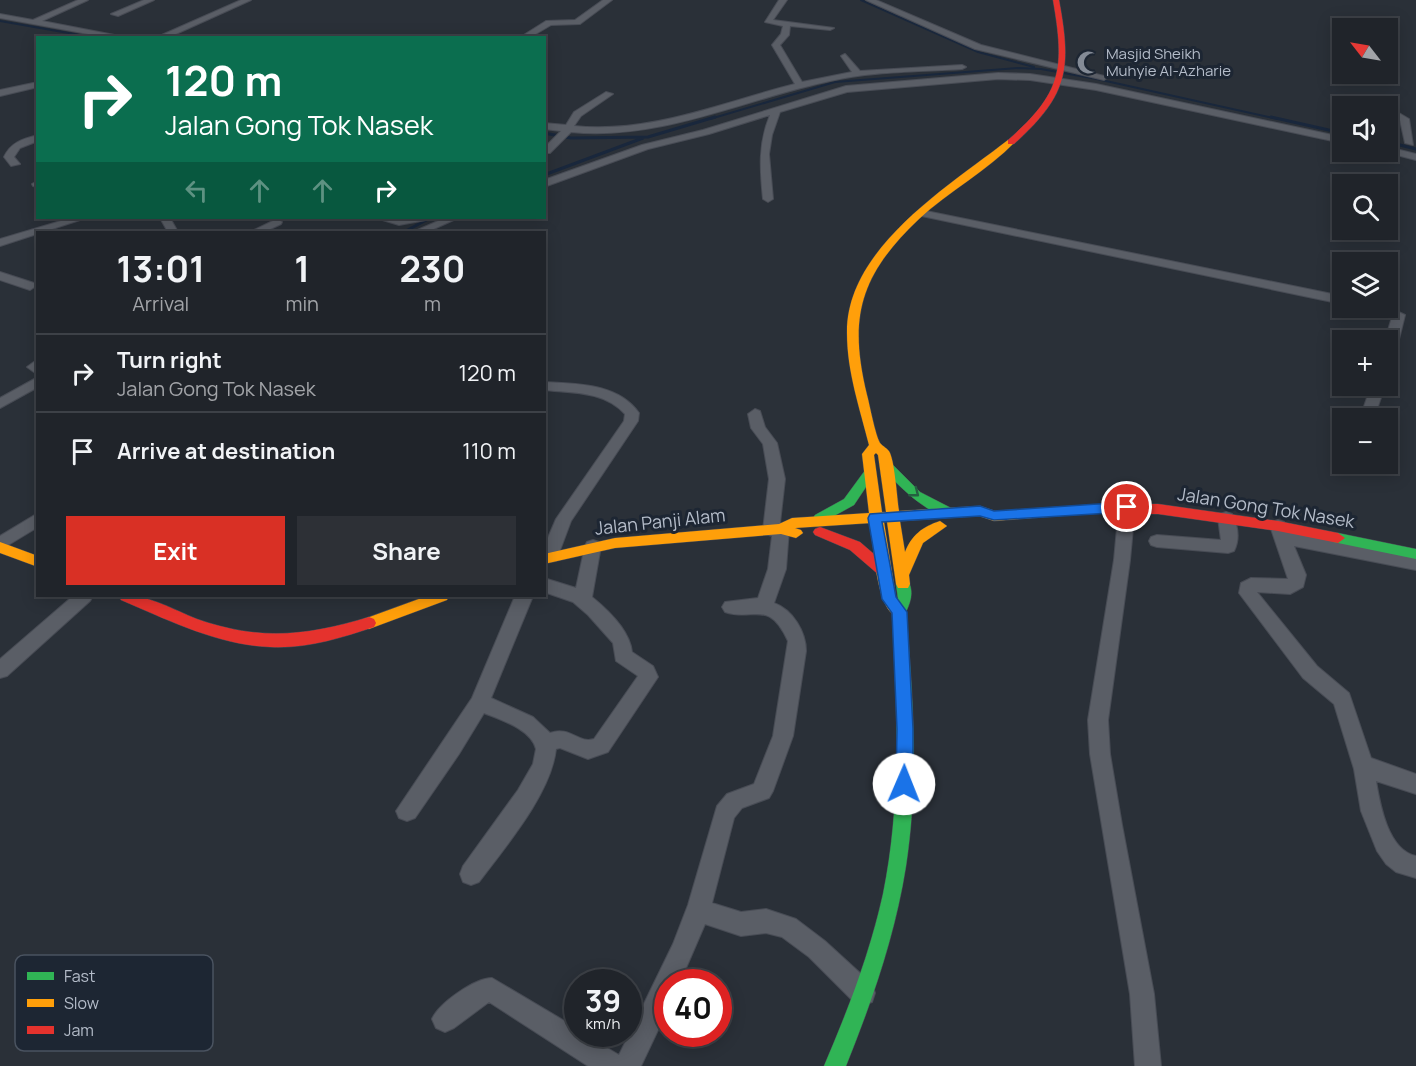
<!DOCTYPE html>
<meta charset="utf-8">
<style>
body{margin:0;font-family:Manrope,sans-serif;background:#2d3036;color:#f1f3f6;height:100vh;display:flex;flex-direction:column;font-size:22px;white-space:nowrap}
*{box-sizing:border-box;margin:0}
p{font-size:20px;color:#a2a4a8}
.icon{flex:none;width:33px;height:33px;fill:none;stroke:currentColor;stroke-width:2;stroke-linecap:round;stroke-linejoin:round}
.map{position:relative;flex:1;overflow:hidden}
.panel{position:absolute;left:36px;top:231px;width:510px;height:366px;display:flex;flex-direction:column;background:#20242a;border-radius:0px;box-shadow:0 3px 15px #0003,0 0 0 2px #3d4147}
.panel>*{flex:none}
.banner{position:absolute;left:36px;top:36px;width:510px;height:183px;border-radius:0px;box-shadow:0 3px 15px #0003,0 0 0 2px #3d4147;background:#0b6e4f;color:#fff;overflow:hidden}
.needle{width:39px;rotate:301deg}
.buttons{position:absolute;left:1332px;top:18px;display:grid;gap:12px}
.buttons a{display:grid;place-items:center;width:66px;height:66px;border-radius:0px;background:#20242a;box-shadow:0 3px 15px #0003,0 0 0 2px #3d4147;font-size:30px}
.speed{position:absolute;left:564px;top:969px;display:flex;gap:12px;font-size:30px;font-weight:700;text-align:center}
.speed>*{display:grid;place-content:center;width:78px;height:78px;border-radius:50%;background:#20242a;box-shadow:0 3px 15px #0003,0 0 0 2px #3d4147;line-height:1}
.speed small{font-size:15px;font-weight:400}
.speed .limit{border:9px solid #d22;background:#fff;color:#111}
.pin{position:absolute;display:grid;place-items:center;width:51px;height:51px;color:#fff;margin:-26px;border:3px solid #fff;border-radius:50%;box-shadow:0 2px 6px #0007}
.me{position:absolute;width:66px;margin:-33px;rotate:1deg;stroke-linejoin:round;filter:drop-shadow(0 0 4px #0008)}
.turn{display:flex;align-items:center;gap:21px;height:126px;padding:0 30px;font-size:27px}
.turn .icon{width:78px;height:78px;stroke-width:2.5}
.turn b{display:block;font-size:42px;line-height:51px}
.lanes{display:flex;align-items:center;height:57px;padding:0 30px;background:#0003;justify-content:center;gap:30px;direction:ltr}
.lanes .off{opacity:.35}
.eta{display:flex;justify-content:space-evenly;align-items:center;height:102px;text-align:center}
.eta b{font-size:36px;font-weight:700;line-height:42px}
.action{display:flex;gap:12px;margin-top:auto;padding:12px 30px}
.action a{flex:1;height:69px;border-radius:0px;background:#d93025;color:#fff;font-size:24px;font-weight:700;line-height:69px;text-align:center}
.action a+a{background:#2d3036;color:#f1f3f6}
ul{padding:0;list-style:none}
li{display:flex;align-items:center;gap:18px;height:78px;padding:0 30px;border-top:2px solid #3d4147}
li div{flex:1}
li b{display:block;font-size:22px}
li em{font-style:normal}
.map>svg:first-child{display:block}
.lines{fill:none;stroke-linecap:round;stroke-linejoin:round}
.stream-far1{stroke:#19273c;stroke-width:2}
.stream{stroke:#19273c;stroke-width:3}
.street-casing{stroke:#484c55;stroke-width:2}
.fast-casing{stroke:#484c55;stroke-width:1}
.slow-casing{stroke:#484c55;stroke-width:1}
.jam-casing{stroke:#484c55;stroke-width:1}
.street{fill:#5a5e66;fill-rule:evenodd}
.fast{fill:#30b455;fill-rule:evenodd}
.slow{fill:#ff9f0a;fill-rule:evenodd}
.jam{fill:#e5322d;fill-rule:evenodd}
.oneway{stroke:#255f41}
.route{fill:#1a73e8;stroke:#114b97;stroke-width:1.5}
.labels{text-anchor:middle;stroke-width:6;stroke-linejoin:round;paint-order:stroke}
.far-poi-label{font-size:15px;fill:#b4bcc9;stroke:#1d2633;text-anchor:start}
.street-label{font-size:18px;fill:#b4bcc9;stroke:#1d2633}
.key{fill:#1d2633;stroke:#4a5360;stroke-width:1.5}
.key-label{font-size:16px;fill:#b4bcc9}
</style>
<div class="map">
<svg width="1416" height="1066" viewBox="0 0 1416 1066">
<rect width="100%" height="100%" fill="#2a3038"/>
<g class="lines">
<path class="stream-far1" d="M861,0L978,52L1034,67
M0,21L97,38
M710,119L835,82L1018,68L1041,69L1097,79L1278,119"/>
<path class="stream" d="M1271,117L1342,133
M544,133L571,138L648,137L715,117
M1388,142L1416,149
M544,175L643,138
M404,232L430,218"/>
<defs>
<path id="street" d="M78,0H88L42,21L130,38H110L0,18V14L33,20Z
M144,0H154L118,16L111,14Z
M241,0H251L167,38H155Z
M603,0H612L580,24L551,25L529,38H519L546,21L575,20Z
M779,0H787L773,20L834,28L830,30L790,26L789,35L780,45L802,82L852,72L841,56L845,54L860,71L962,65L966,67L962,69C918,72 873,71 830,81C745,99 660,141 571,132L550,153H544V148L561,131L544,129V123L566,125L574,112L606,92L613,94L581,116L574,126C650,134 723,102 795,84L772,45L781,34L783,26L765,22Z
M866,0H876L981,45L1108,77L1104,80L975,49Z
M998,73L1030,74L1096,84L1342,137V143L1096,90L1030,80L998,79L847,92L780,112L772,135L769,154L773,199L768,202L763,199C760,169 758,144 770,115L709,134L648,149L544,187V180L642,145L703,130L846,86Z
M38,82V87L0,96V90Z
M1393,113H1399L1409,119L1413,145L1405,143L1400,120L1393,117Z
M38,135V141L20,148L14,157L20,164L11,166L4,157C11,142 23,139 38,135Z
M1388,147L1416,154V160L1385,152H1388Z
M37,181L38,187L33,186L32,184Z
M921,210L1342,296V304L917,215L916,213Z
M71,218H86L0,246V239Z
M160,218H170L178,232H168Z
M376,218H427L426,220L399,225Z
M445,218H458L427,232H413Z
M277,219L282,222L281,224L264,232H250Z
M0,272L34,283L36,286L30,290L0,280Z
M1388,307L1405,315L1395,355L1388,359V340H1385L1392,317L1371,308Z
M38,359V375L27,367Z
M38,377V387L0,408V398Z
M544,382C577,384 618,383 639,413L638,421L571,521L556,561L544,562V547L556,519L624,421L625,414C604,391 573,393 544,390Z
M1371,386H1385L1374,418H1360Z
M755,409L760,411L765,427L777,443L785,479L780,523L787,525L789,529L786,569L774,603C793,610 806,632 806,651L793,736L773,791L769,798L742,808L734,818L712,903L741,912L766,909L796,919L825,941L872,984L875,993L872,1002L863,1005L854,1002L809,957L782,937L766,933L741,936L705,924L680,982H668V1009L641,1066H588L489,1002L454,1028L445,1032L436,1028L432,1019C439,1003 475,978 492,978L578,1029V1034H584L619,1055L673,944L688,905L717,806L727,794L754,784L773,736L788,641C768,598 754,622 725,612L722,607L725,602L758,598L768,569L772,536L765,534L763,530L769,479L763,444L751,428L748,414Z
M1127,501L1133,503L1135,507L1130,560L1108,720L1110,754L1122,825L1154,994L1161,1066H1135L1130,994L1090,754L1088,720L1114,560L1119,507L1121,503Z
M1226,512L1232,514C1238,526 1240,539 1234,551L1228,553L1157,547L1151,545L1149,541L1151,537L1157,535L1221,540L1218,518L1220,514Z
M38,513V527L0,550V536Z
M1278,520L1284,522L1289,532L1416,558V570L1294,546L1306,575L1303,587L1290,594L1257,592L1317,666L1349,693L1371,758L1416,774V794L1376,781C1380,805 1388,850 1416,856V878L1396,872L1386,864L1377,851L1361,811L1354,769L1334,704L1303,678L1239,593L1241,583L1251,578L1288,579L1270,526L1272,522Z
M593,540L599,542L601,546L592,597C608,610 630,631 632,652L653,666L658,677L608,752L588,759L560,748L556,749C551,794 505,847 479,882L471,885L463,882L460,874L463,866L518,790L533,764L536,749C531,729 501,720 484,713L459,754L415,818L407,821L399,818L396,811L472,698L515,596H533L491,698L533,717L550,733C571,726 578,744 594,739L638,676L616,661L613,643L588,615L573,602L544,592V578L576,588L585,546L587,542Z
M73,596H93L90,601L7,676L0,678V659Z"/>
<path id="fast" d="M886,461L890,462L920,492L953,509L955,512L953,515C932,521 895,482 882,468L880,465L882,462Z
M870,468L876,472L854,505L825,521H815L813,518L815,515L844,499L866,469Z
M1338,533L1416,549V559L1333,542L1331,538L1333,534Z
M903,579L908,580C914,592 911,601 906,612C913,696 919,782 906,866C895,936 872,1001 846,1066H824C848,1010 870,953 883,894C902,801 897,706 892,612L898,599L896,584L898,580Z"/>
<path id="slow" d="M1008,140L1015,142C987,171 949,191 919,219C860,275 848,317 867,395C870,406 875,434 880,443C883,447 888,448 890,453C895,465 897,497 899,511L980,506L995,511L1104,504L1109,506L1111,509L1109,512L994,521L979,516L900,521L905,552C912,535 922,527 940,521L947,526L923,543L909,575L910,584L908,588H898L896,584L887,522H884L896,597L906,612L904,616C876,625 873,540 871,523L795,528L801,530L803,533L796,538L781,534L615,548L544,564V554L615,538L779,524L792,518L869,513L862,454L869,445C860,409 847,372 847,333C846,248 949,186 1008,140ZM876,453L878,455L886,512H882L874,455Z
M0,542L38,556V567L0,553Z
M427,596H449L447,600L369,629L364,627L362,623L364,619Z"/>
<path id="jam" d="M1053,0H1059C1072,70 1068,95 1014,144H1008V140C1062,93 1065,69 1053,0Z
M1104,504H1158L1278,521L1338,533L1345,538L1338,543L1278,531L1158,514H1104L1097,509Z
M820,527L860,542L889,567L891,571L889,575H879L850,550L815,535L813,532L815,529Z
M119,596C146,593 172,609 197,619C260,641 306,636 369,617L374,619L376,623L374,627C341,638 306,649 270,647C218,645 168,620 121,600Z"/>
</defs>
<use href="#street" class="street-casing"/>
<use href="#fast" class="fast-casing"/>
<use href="#slow" class="slow-casing"/>
<use href="#jam" class="jam-casing"/>
<use href="#street" class="street"/>
<use href="#fast" class="fast"/>
<use href="#slow" class="slow"/>
<use href="#jam" class="jam"/>
</g>
<defs><path id="oneway-chevron" d="M-2-3.5L2.5 0L-2 3.5" fill="none" stroke-width="1.6" stroke-linecap="round" stroke-linejoin="round" transform="scale(1.5)"/></defs>
<use class="oneway" href="#oneway-chevron" transform="translate(915 493) rotate(38)"/>
<path class="route" d="M1127,502L1134,507L1127,512L994,520L980,516L882,522L896,597L907,612L913,729V784L911,790L904,792L898,790L896,784L897,729L892,613L882,599L868,518L870,514L980,506L994,511Z"/>
<defs>
<symbol id="mosque-bare" viewBox="-9 -9 18 18"><path d="M3.5-4.9A6 6 0 1 0 3.5 4.9A5 5 0 1 1 3.5-4.9Z" fill="#848b96" stroke="#1d2633" stroke-width="2.5" paint-order="stroke"/></symbol>
</defs>
<g fill-rule="evenodd">
<use href="#mosque-bare" x="1072" y="46" width="33" height="33"/>
</g>
<g class="labels">
<g class="far-poi-label">
<text x="1106" y="59">Masjid Sheikh<tspan x="1106" dy="17">Muhyie Al-Azharie</tspan></text>
</g>
<g class="street-label">
<text transform="translate(1266 508) rotate(9)" y="6">Jalan Gong Tok Nasek</text>
<text transform="translate(660 522) rotate(-6)" y="6">Jalan Panji Alam</text>
</g>
</g>
<rect x="15" y="955" width="198" height="96" rx="9" class="key"/>
<rect x="27" y="972" width="27" height="8" fill="#30b455"/>
<rect x="27" y="999" width="27" height="8" fill="#ff9f0a"/>
<rect x="27" y="1026" width="27" height="8" fill="#e5322d"/>
<g class="key-label">
<text x="64" y="982">Fast</text>
<text x="64" y="1009">Slow</text>
<text x="64" y="1036">Jam</text>
</g>
</svg>
<div class="buttons">
<a><svg class="needle" viewBox="-14 -14 28 28"><path d="M0-13l5 13h-10z" fill="#e53935"/><path d="M0 13l5-13h-10z" fill="#a2a4a8"/></svg></a>
<a><svg class="icon" aria-label="sound" viewBox="0 0 24 24"><path d="M4 9h4l5-4v14l-5-4H4zM17 9q2 3 0 6"/></svg></a>
<a><svg class="icon" aria-label="search" viewBox="0 0 24 24"><circle cx="10" cy="10" r="6"/><path d="M15 15l6 6"/></svg></a>
<a><svg class="icon" aria-label="layers" viewBox="0 0 24 24"><path d="M12 4l9 5-9 5-9-5zM3 14l9 5 9-5"/></svg></a>
<a>+</a>
<a>−</a>
</div>
<div class="speed"><div>39<small>km/h</small></div><div class="limit">40</div></div>
<div class="pin" style="left:1127px;top:507px;background:#d93025"><svg class="icon" aria-label="arrive" viewBox="0 0 24 24"><path d="M6 21V4h12l-3 4 3 4H6"/></svg></div>
<svg class="me" style="left:904px;top:784px" viewBox="-20 -20 40 40"><circle r="19" fill="#fff"/><path d="M0-13L10 11 0 6-10 11z" fill="#1a73e8"/></svg>
<div class="banner">
<div class="turn"><svg class="icon" aria-label="right" viewBox="0 0 24 24"><path d="M7 20v-9h11M14 6l5 5-5 5"/></svg><div><b>120 m</b>Jalan Gong Tok Nasek</div></div>
<div class="lanes"><svg class="icon off" aria-label="left" viewBox="0 0 24 24"><path d="M17 20v-9H6M10 6l-5 5 5 5"/></svg><svg class="icon off" aria-label="ahead" viewBox="0 0 24 24"><path d="M12 20V5M6 11l6-6 6 6"/></svg><svg class="icon off" aria-label="ahead" viewBox="0 0 24 24"><path d="M12 20V5M6 11l6-6 6 6"/></svg><svg class="icon" aria-label="right" viewBox="0 0 24 24"><path d="M7 20v-9h11M14 6l5 5-5 5"/></svg></div>
</div>
<section class="panel">
<div class="eta">
<div><b>13:01</b><p>Arrival</p></div>
<div><b>1</b><p>min</p></div>
<div><b>230</b><p>m</p></div>
</div>
<ul>
<li><svg class="icon" aria-label="right" viewBox="0 0 24 24"><path d="M7 20v-9h11M14 6l5 5-5 5"/></svg><div><b>Turn right</b><p>Jalan Gong Tok Nasek</p></div><em>120 m</em></li>
<li><svg class="icon" aria-label="arrive" viewBox="0 0 24 24"><path d="M6 21V4h12l-3 4 3 4H6"/></svg><div><b>Arrive at destination</b></div><em>110 m</em></li>
</ul>
<div class="action"><a>Exit</a><a>Share</a></div>
</section>
</div>
